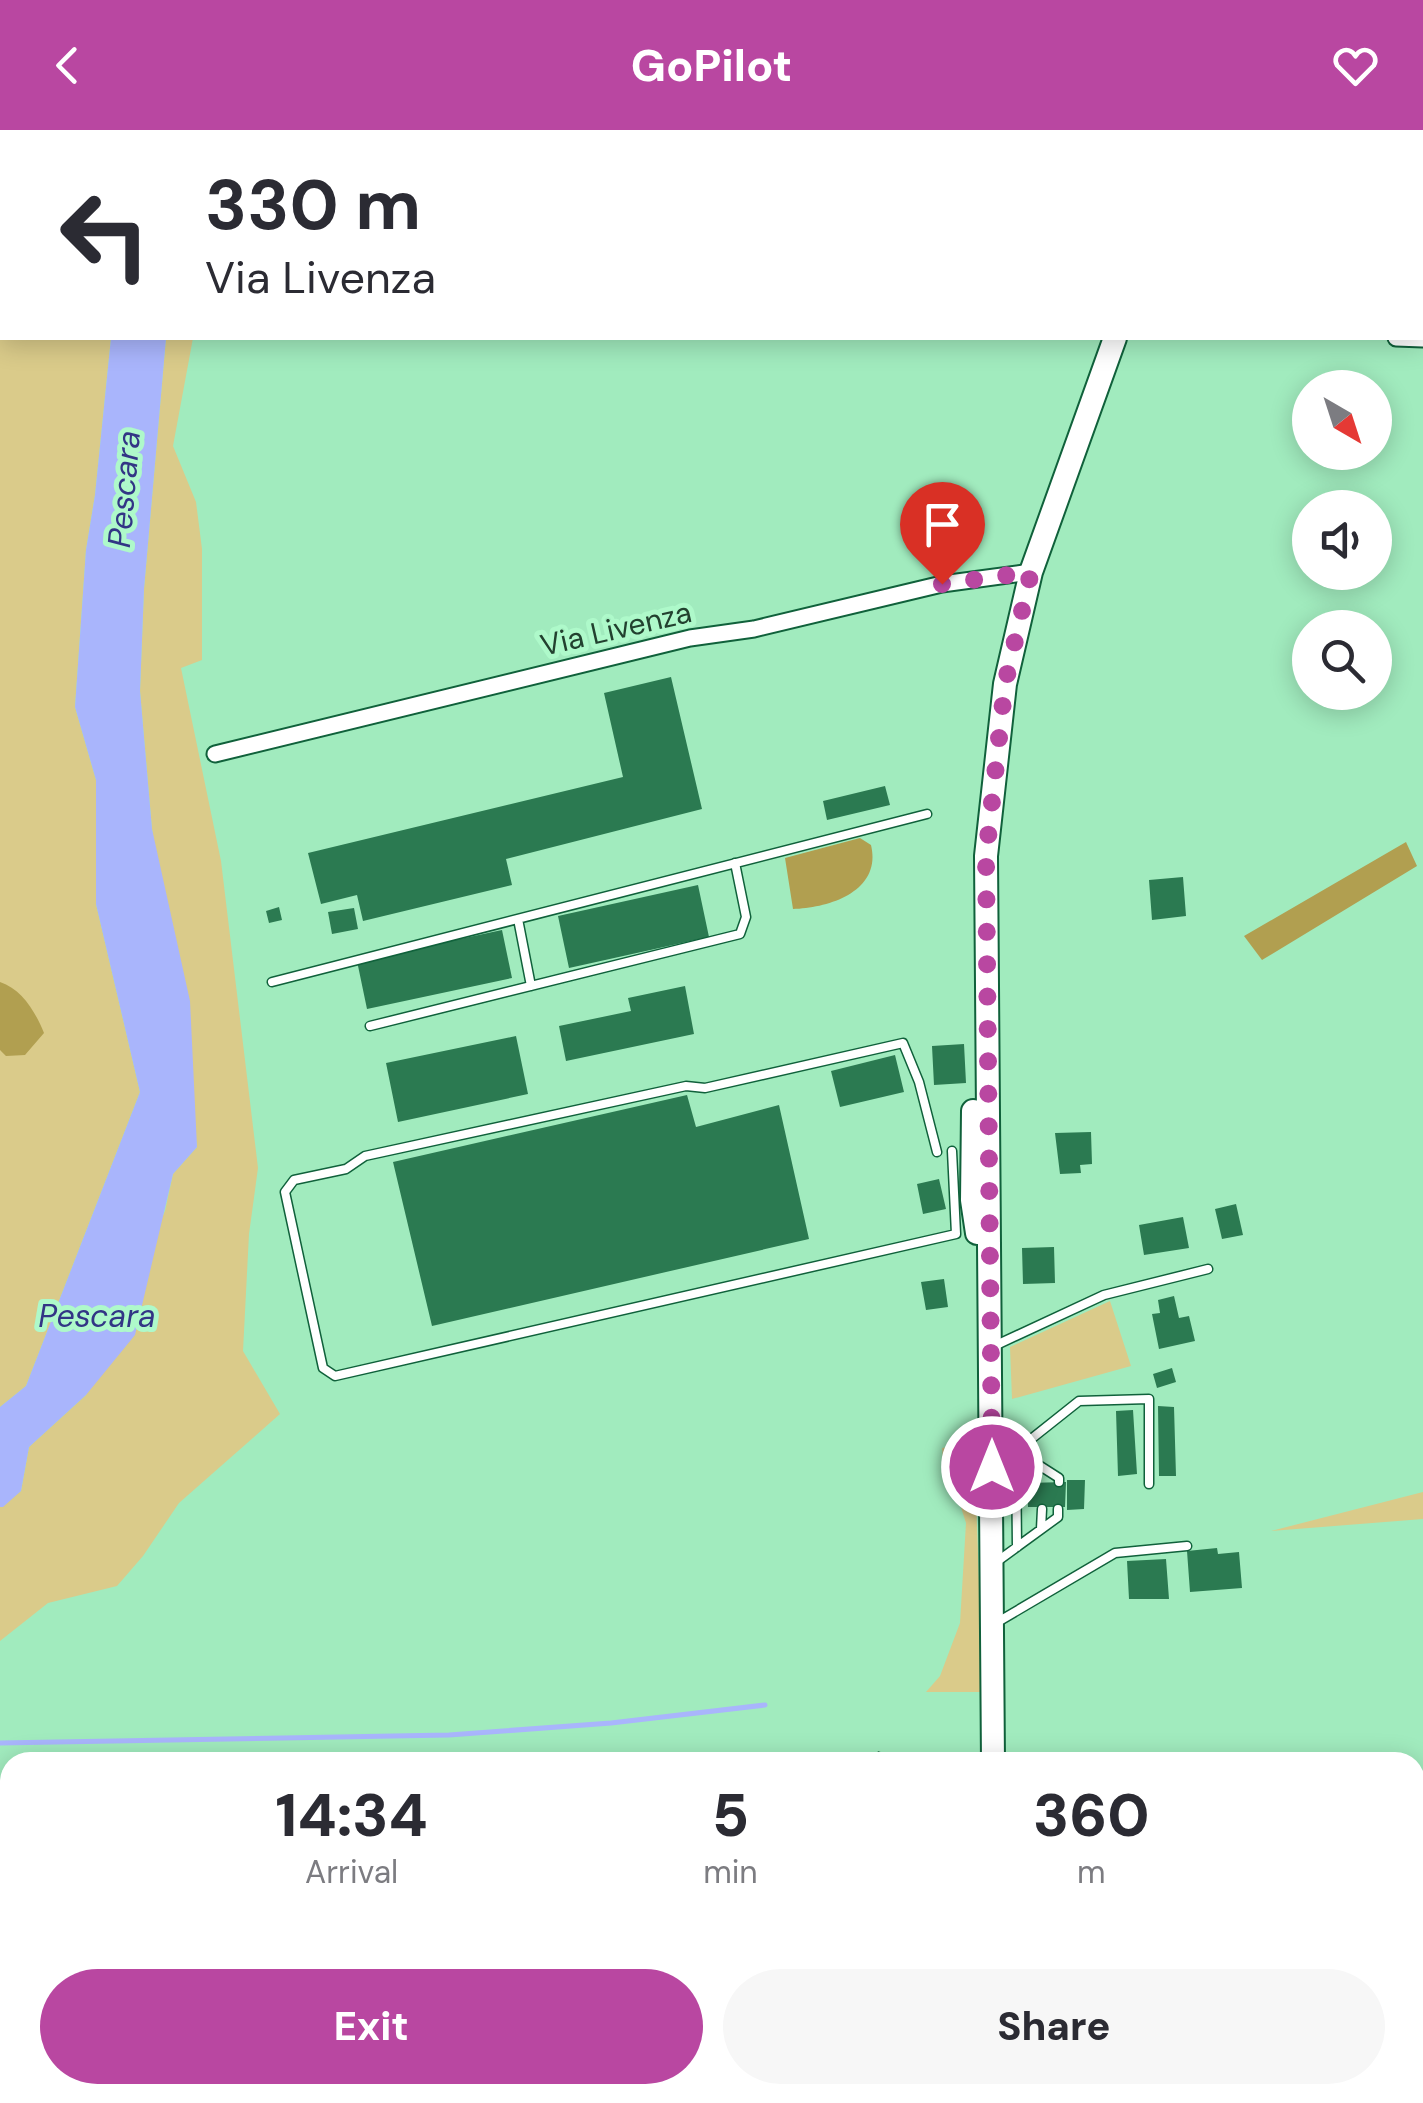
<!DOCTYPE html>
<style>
body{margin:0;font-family:"DM Sans",sans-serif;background:#f7f7f7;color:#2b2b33;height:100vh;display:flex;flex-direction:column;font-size:38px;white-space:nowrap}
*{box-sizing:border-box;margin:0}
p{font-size:32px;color:#7c7c81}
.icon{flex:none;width:55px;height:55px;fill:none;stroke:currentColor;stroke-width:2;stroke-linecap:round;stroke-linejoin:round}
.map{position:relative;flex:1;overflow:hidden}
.drawer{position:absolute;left:0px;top:1622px;width:1425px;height:352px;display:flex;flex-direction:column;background:#fff;border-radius:30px 30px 0 0;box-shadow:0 5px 25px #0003}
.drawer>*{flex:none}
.hud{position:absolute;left:0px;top:0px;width:1425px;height:210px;box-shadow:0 5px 25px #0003;background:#fff;color:#2b2b33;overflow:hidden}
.needle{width:65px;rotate:141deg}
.buttons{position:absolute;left:1292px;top:240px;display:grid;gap:20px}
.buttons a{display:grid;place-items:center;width:100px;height:100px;border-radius:50%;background:#fff;box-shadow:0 5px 25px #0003;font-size:50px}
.pin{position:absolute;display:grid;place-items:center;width:85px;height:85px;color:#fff;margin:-102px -42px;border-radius:50% 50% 50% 0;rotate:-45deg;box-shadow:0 0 10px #0007}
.pin .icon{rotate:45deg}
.me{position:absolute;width:110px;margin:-55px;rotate:0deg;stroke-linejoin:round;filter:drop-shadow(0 0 8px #0008)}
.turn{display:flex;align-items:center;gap:35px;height:210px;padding:0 40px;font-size:45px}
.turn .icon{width:130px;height:130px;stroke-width:2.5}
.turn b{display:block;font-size:70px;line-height:85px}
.eta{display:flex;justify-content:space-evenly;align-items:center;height:170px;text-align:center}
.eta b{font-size:60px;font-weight:800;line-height:70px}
.button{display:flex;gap:20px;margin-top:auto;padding:20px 40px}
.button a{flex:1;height:115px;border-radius:60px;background:#b947a1;color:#fff;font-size:40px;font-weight:800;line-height:115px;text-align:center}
.button a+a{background:#f7f7f7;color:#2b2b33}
header{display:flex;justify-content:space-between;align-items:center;height:130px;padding:0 40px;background:#b947a1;color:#fff;font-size:45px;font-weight:800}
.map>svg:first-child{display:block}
.green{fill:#dacb8a}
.forest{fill:#b19f50}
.water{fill:#a9b5fc}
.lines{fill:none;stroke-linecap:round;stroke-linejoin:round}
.stream{stroke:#a9b5fc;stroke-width:5}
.building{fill:#2b7a51}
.service-casing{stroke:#10613b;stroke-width:11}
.minor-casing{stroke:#10613b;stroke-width:19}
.secondary-casing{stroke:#10613b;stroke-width:26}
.service{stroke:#fff;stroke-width:8}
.minor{stroke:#fff;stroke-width:15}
.secondary{stroke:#fff;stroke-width:22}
.route{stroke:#b947a1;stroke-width:18;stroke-dasharray:0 32.4}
.labels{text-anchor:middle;stroke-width:10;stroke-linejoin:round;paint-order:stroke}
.street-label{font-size:30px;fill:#22412f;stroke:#aef9ca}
.water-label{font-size:32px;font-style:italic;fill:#323585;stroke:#aef9ca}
</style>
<header><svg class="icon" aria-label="back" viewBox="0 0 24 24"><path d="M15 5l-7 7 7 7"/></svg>GoPilot<svg class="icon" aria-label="heart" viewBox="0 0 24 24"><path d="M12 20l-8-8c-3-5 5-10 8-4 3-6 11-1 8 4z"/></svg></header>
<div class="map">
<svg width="1423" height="1973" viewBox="0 0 1423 1973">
<rect width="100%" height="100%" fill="#a1ebbe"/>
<path class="green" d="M0,0H133L2,2V208H111L95,365L86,420L75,577L96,650V774L140,962L26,1256L0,1277Z
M166,208H193L173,316L196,372L202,419V530L181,538L221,731L258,1038L249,1104L243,1221L280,1284L179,1373L143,1426L117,1456L48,1473L0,1511V1377L21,1361L29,1317L86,1265L165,1081L173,1044L197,1017L152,699L140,561L144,459Z
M1110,1171L1131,1236L1012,1269L1010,1217Z
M974,1313L983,1562H926L940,1546L960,1493L966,1393L959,1371L945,1353L942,1318Z
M1423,1362V1389L1271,1401Z
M1415,1855L1423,1858V1932L1415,1938Z
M46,1965H228L253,1973H0L4,1969Z"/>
<path class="forest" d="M860,708L871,715C882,761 830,778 793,779L785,728Z
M1406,712L1417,736L1262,830L1244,806Z
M0,852C22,859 36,883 44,903L25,925L6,926L0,920Z"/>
<path class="water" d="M111,208H166L144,459L140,561L152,699L190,871L197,1017L173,1044L135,1205L86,1265L29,1317L21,1361L3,1377H0V1277L26,1256L140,962L96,774V650L75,577L86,420L95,365Z"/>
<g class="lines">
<path class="stream" d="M0,1613L449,1605L611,1593L765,1575"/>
</g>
<path class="building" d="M671,547L702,679L506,729L512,755L363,791L357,765L321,774L308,723L623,647L604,563Z
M885,656L890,675L827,690L823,671Z
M1183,747L1186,786L1152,790L1149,750Z
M698,755L709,807L569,838L558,786Z
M279,777L282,790L269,793L266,781Z
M354,778L358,799L332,804L328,782Z
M502,800L512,848L367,879L357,831Z
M685,856L694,904L566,931L559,896L631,881L628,868Z
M516,906L528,964L398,992L386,933Z
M964,914L966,953L934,955L932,916Z
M895,925L904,962L840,977L831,941Z
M687,965L696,997L779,975L809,1109L432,1196L393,1032Z
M1091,1002L1092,1034L1080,1035L1081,1043L1060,1044L1055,1003Z
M939,1049L946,1079L923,1084L917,1054Z
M1236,1074L1243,1105L1222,1109L1215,1079Z
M1183,1087L1189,1118L1144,1125L1139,1095Z
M1054,1117L1055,1153L1023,1154L1022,1118Z
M944,1149L948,1177L926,1180L921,1152Z
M1174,1166L1179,1188L1189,1186L1195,1211L1159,1219L1152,1184L1160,1183L1158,1170Z
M1172,1238L1176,1252L1157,1258L1153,1244Z
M1158,1276L1174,1277L1176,1346H1159Z
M1133,1280L1137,1344L1118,1346L1116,1281Z
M1067,1350H1085L1084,1379L1067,1380Z
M1066,1352L1065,1377H1028L1027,1353Z
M1217,1418L1218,1424L1239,1422L1242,1458L1190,1462L1187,1421Z
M1166,1429L1169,1469H1129L1127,1431Z
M878,1621L907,1632H873Z
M608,1965H642L641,1973H607Z
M786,1965H834L833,1973H785Z
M1018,1965H1051V1973H1018Z"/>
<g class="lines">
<defs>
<path id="service" d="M518,789L531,856
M272,852L927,684
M370,896L740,804L746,787L735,733
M937,1022L919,952L903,913L705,958L686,956L365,1026L346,1039L294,1050L285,1062L323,1238L335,1246L956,1104L952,1021
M992,1217L1104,1165L1208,1139
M995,1307L1059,1348V1352
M1041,1399L1042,1379
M1017,1417L1016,1321L1079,1271L1149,1269V1354
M995,1433L1058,1387V1379
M996,1493L1115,1423L1187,1416"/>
<path id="minor" d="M1396,208L1423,209
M215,624L690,508L754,499L942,454L1031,442
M1415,1703L1423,1700"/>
<path id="secondary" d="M1193,2L1194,0
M973,981L972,1070L977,1103
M993,1632L986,726L1005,554L1031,442L1115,208
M993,1973V1965"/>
</defs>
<use href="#service" class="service-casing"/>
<use href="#minor" class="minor-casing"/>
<use href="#secondary" class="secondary-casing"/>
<use href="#service" class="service"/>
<use href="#minor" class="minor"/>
<use href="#secondary" class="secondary"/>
</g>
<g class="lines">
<path class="route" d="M942,454L1031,442L1005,554L986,726L992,1337"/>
</g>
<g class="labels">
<g class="street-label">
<text transform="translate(616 499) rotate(-13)" y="10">Via Livenza</text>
</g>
<g class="water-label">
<text transform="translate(124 359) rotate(-85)" y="11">Pescara</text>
<text x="97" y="1197">Pescara</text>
</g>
</g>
</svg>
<div class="buttons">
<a><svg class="needle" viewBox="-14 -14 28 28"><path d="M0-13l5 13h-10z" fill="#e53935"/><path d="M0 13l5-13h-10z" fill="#7c7c81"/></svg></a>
<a><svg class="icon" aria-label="sound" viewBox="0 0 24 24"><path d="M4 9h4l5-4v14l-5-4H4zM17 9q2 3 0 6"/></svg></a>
<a><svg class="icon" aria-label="search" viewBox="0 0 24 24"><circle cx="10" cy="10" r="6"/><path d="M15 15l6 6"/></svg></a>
</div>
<div class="pin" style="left:942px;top:454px;background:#d93025"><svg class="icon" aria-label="arrive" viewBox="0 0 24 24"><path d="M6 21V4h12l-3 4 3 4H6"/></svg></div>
<svg class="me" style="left:992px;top:1337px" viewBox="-20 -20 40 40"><circle r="17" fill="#b947a1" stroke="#fff" stroke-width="3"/><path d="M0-11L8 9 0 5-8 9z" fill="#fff"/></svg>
<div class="hud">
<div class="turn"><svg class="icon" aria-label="left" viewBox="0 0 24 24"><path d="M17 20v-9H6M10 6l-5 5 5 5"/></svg><div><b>330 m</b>Via Livenza</div></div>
</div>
<section class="drawer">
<div class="eta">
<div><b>14:34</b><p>Arrival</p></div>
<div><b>5</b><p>min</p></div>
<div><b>360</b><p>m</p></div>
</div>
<div class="button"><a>Exit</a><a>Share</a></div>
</section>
</div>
